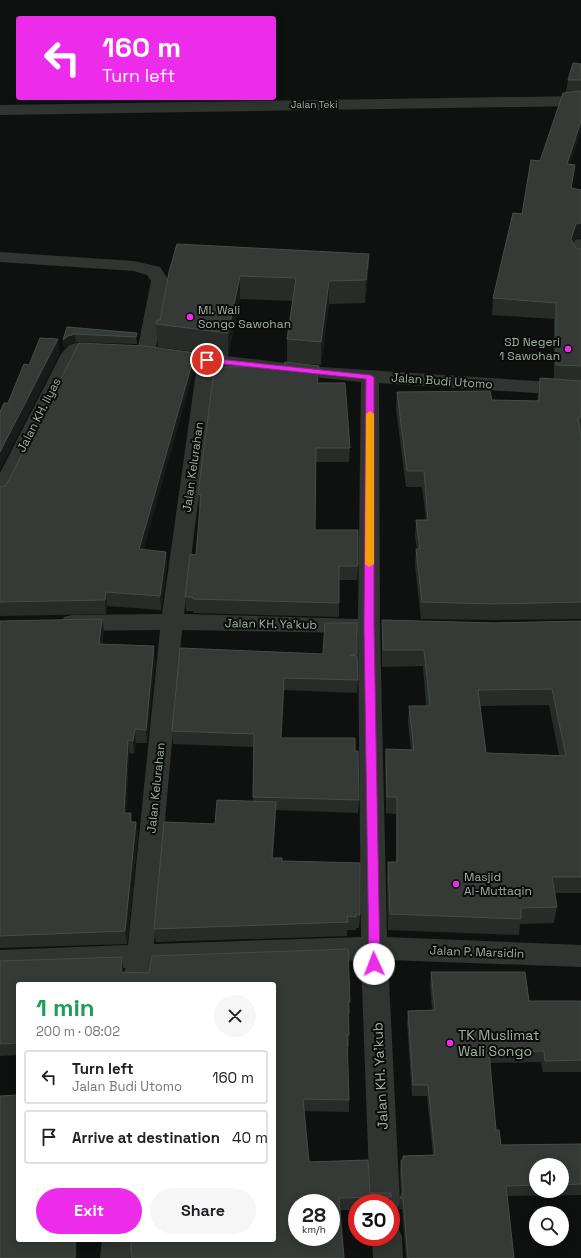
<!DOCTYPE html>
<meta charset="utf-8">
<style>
body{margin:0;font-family:"Space Grotesk",sans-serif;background:#f6f6f6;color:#202124;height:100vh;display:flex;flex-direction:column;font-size:15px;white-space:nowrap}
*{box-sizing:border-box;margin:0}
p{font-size:13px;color:#757577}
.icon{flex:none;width:22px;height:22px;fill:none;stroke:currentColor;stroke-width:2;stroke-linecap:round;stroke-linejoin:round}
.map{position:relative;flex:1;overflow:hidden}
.panel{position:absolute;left:16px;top:982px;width:260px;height:260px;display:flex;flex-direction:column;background:#fff;border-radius:4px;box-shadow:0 2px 10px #0003}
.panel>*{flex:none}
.banner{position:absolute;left:16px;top:16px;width:260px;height:84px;border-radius:4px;box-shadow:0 2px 10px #0003;background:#ec2cea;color:#fff;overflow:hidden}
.controls{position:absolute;left:529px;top:1158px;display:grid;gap:8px}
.controls a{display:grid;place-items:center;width:40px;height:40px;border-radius:50%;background:#fff;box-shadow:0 2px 10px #0003;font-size:20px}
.speed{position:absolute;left:288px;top:1194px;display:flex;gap:8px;font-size:20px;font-weight:700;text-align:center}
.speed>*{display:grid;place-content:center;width:52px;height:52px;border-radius:50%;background:#fff;box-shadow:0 2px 10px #0003;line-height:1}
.speed small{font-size:10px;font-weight:400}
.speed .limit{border:6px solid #d22;background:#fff;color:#111}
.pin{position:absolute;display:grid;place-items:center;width:34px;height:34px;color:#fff;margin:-17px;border:2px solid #fff;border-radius:50%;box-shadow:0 1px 4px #0007}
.me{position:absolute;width:44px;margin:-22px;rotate:358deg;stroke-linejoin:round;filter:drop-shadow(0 0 3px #0008)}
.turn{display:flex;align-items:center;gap:14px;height:84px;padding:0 20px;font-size:18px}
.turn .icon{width:52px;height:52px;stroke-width:2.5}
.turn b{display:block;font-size:28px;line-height:34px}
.round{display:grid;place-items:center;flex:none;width:42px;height:42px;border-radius:21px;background:#f6f6f6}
.headline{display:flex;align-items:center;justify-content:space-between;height:68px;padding:0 20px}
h1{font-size:24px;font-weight:700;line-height:30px;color:#1e9e55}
.action{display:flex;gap:8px;margin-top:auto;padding:8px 20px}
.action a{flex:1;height:46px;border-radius:24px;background:#ec2cea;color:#fff;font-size:16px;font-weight:700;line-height:46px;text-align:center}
.action a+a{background:#f6f6f6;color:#202124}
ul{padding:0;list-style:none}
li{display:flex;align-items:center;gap:12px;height:54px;margin:0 8px 6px;padding:0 12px;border:2px solid #e0e0e0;border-radius:4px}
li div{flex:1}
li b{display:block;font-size:15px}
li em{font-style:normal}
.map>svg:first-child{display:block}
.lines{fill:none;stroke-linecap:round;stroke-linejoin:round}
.minor{fill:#303531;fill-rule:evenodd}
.wall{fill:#282c29;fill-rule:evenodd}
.shaded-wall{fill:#191b1a}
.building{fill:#353a36;stroke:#464d47;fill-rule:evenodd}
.route{fill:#ec2cea;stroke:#991d98}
.slow{fill:#f59e0b}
.poi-dot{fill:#ec2cea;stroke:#0a0b0b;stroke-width:1.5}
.labels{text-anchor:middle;stroke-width:4;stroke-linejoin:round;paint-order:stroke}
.far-street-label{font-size:10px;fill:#a1b1a1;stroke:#0a0b0b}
.poi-label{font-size:12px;fill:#a1b1a1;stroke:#0a0b0b;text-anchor:start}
.street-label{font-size:12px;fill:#a1b1a1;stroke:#0a0b0b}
.near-poi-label{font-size:14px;fill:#a1b1a1;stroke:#0a0b0b;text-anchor:start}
.near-street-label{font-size:14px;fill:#a1b1a1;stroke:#0a0b0b}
</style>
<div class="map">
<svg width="581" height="1258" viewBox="0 0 581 1258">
<rect width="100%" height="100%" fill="#0f1110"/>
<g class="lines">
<path class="minor" d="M581,96V106L0,115V105Z
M581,239V264L575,263L570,255L575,240Z
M0,252L134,261L160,267L169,281L155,352L153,356L146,358L139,356L137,352L151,281L147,275L134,271L0,262Z
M76,343L113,345L115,349L113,353L81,355L78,357L10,493L7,498L0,500V473L61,354L69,345Z
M166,349L321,367L581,384V396L379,383L380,626L387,937L581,945V967L388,960L400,1203L395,1213L391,1215V1203H370L361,960L152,967L150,984H124L125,968L0,972V950L128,945L160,630L72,631L64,629L61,623L64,617L72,615L162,614L197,365L159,359L157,355L159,351ZM215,367L361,382L358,619L184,614ZM182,630L358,633L361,937L154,944Z
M391,1224L398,1227L402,1237L403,1258H373L372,1237H391Z
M102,1240H132L130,1258H100Z"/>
</g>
<path class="wall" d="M581,64V130L570,164L575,165L571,188L574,240L573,242L576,248L581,249V619L492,620L421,619L415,566L416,549H417L415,537L416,520H426L422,487H406L396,409L397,392L492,400L537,401L540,378L554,379V319L492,315L493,298L522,214L540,161L566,92L568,80Z
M369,254L368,277L365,303L329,304L321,365L287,362V339L293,301L240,299L228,356L158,347L156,324L160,320L169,272Z
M67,327L137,333V344L76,342L69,344L64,348L63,340Z
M195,353V366L143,550L166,552L167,566L161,610L107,606L106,614L0,616V487L5,486Z
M225,366H319V383L350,448L349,462H316L315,530L358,566L357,580H339V617L194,613L193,611H186L185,597L196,555L200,508H199L198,494Z
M382,620L494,623L581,621V893H555L557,907L554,923L520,924L519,935L388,930L387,878L388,862H396V814L386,813L385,765L386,749L411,750L408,722L409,706H426L423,666L382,667ZM549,705L559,755L486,753L480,706Z
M0,621L104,633L102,644L155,660L147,743H136L134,754L129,753L126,813H131L132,822H136L138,835L127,944L0,948Z
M357,623L358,680L357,693L284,690L281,738L355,751L359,800L358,813L276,810L273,858L282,861L360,915L359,928H356V930H347V936L156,942L154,929L215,824L253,801L254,747L173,744L172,731L323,654Z
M348,949L350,1002V1014H348L349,1035V1047H347L349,1100V1112L304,1111L309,1162L368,1160L370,1193H391L390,1203H357V1210H340L344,1258H131V1240H274V984H18V1055L0,1056V961L122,957L123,972L149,973L152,956ZM297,1203H331V1237H297Z
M431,972L529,1001H581V1072H543L541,1062L490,1063L496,1130L501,1145L581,1144V1195L507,1196L514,1258H406L402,1209H399L400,1198L401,1196L400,1171L401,1160H402L403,1156L433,1155L427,1096H412L407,1022L408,1011L432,1010L430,984ZM536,1165H562V1191H536Z"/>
<path class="shaded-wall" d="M581,121V130L565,180L567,164Z
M581,223V238L574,240L569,255L571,239L576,224Z
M369,254L368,277L365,303L366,280Z
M240,276V299L228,356V333Z
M329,281V304L321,365V342Z
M137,333V344L136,337Z
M75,334L76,342L69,344L64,348L63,340L68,336Z
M58,339L60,353L0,470V452Z
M195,353V366L140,563L139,549Z
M225,356V370L223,367Z
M319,366V379L317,397V383Z
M166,552L167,566L161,610L160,596Z
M106,592L107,606L106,614L105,600Z
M102,619L104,633L100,657L99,644Z
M154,646L155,660L147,743L146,730Z
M284,678V690L281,751V738Z
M135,729L136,743L134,754L133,741Z
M128,740L129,753L125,826L124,813Z
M276,802V816L272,872V858Z
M136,822L138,835L127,944L125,931Z
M122,957L123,970V984L121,972Z
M75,1240H77V1258H75Z"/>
<path class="building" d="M573,63L581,64V80H568Z
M581,91V121L567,164L575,165L571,188L581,190V223L576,224L571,239L576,248L581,249V366L556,365V303L493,298L513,213L522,214L531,160L540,161L563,93Z
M177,244L369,254L366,280L329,281L321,342L287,339L296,278L240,276L228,333L156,324L157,320H160L169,272Z
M67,327L137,333L136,337L75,334L68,336L63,340Z
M40,338L58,339L0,452V412L4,403H8L24,364L29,365Z
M79,343L145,346L195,353L139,549L166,552L160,596L106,592L105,600L0,602V487L5,486L9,480Z
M216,355L225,356L223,367L284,366L285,362L319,366L317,383H345L350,448H316L315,530H358V566H339V603L193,599V597H185L190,554L196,555L201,495L198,494Z
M540,378L581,381V416H580V418H578L581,435V602L494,604L422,602L416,549H420L416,520H428L424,471H407L397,392L490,391L492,400L539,401Z
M102,619L99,644L154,646L146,730L135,729L133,741L128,740L124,813H131L130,822H136L125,931L0,936V621Z
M382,620L494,623L581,621V877H552L557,907L521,908V919L390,914L388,862H397V797H387L386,749L414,750L409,706H430L424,650H383ZM552,689L566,756L486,753L478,690Z
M325,623H357V654L349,655L357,656L358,680L284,678L281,738H355V751H358L359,800L253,797L254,734L172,731L180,648L323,654Z
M217,800L276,802L272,858H282V861L360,863V915L356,914V917L347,916L348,922L154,929L164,822L215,824Z
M348,949L350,1002H348L349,1035H347L349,1100L303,1099L309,1162L368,1160L370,1193H391V1197L339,1198L344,1258H131V1240H274V984H18V1043L0,1044V961L122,957L121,972L149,973L152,956ZM297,1203H331V1237H297Z
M431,972H525L529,1001H581V1060L545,1061L544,1051L489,1052L496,1130H499L501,1145L581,1144V1184L562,1185V1165H536V1185L506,1186L514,1258H408L403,1198H400L403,1192L401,1160H403V1156L435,1155L428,1085H413L408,1011L435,1010Z
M18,1095V1240H75V1258H0V1096Z"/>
<path class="route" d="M207,358L370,375L374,377V626L380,964L378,967H371L369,964L364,626L366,379L204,362V359Z"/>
<path class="slow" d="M370,411L374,414V564L369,567L365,564L366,414Z"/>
<g class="poi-dot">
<circle cx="190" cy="317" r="4"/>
<circle cx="568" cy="349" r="4"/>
<circle cx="456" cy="884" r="4"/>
<circle cx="450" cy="1043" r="4"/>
</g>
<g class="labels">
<g class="far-street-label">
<text x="314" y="108">Jalan Teki</text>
</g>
<g class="poi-label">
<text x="198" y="314">MI. Wali<tspan x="198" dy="14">Songo Sawohan</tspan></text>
<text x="560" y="346" text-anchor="end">SD Negeri<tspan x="560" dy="14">1 Sawohan</tspan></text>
<text x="464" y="881">Masjid<tspan x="464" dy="14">Al-Muttaqin</tspan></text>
</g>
<g class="street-label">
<text transform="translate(442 381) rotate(4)" y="4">Jalan Budi Utomo</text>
<text transform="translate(39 415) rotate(-63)" y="4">Jalan KH. Ilyas</text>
<text transform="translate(193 467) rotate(-82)" y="4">Jalan Kelurahan</text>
<text transform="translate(271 624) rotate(1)" y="4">Jalan KH. Ya'kub</text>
<text transform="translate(156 788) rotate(-84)" y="4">Jalan Kelurahan</text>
<text transform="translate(477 952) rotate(2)" y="4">Jalan P. Marsidin</text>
</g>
<g class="near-poi-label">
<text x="458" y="1040">TK Muslimat<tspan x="458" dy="16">Wali Songo</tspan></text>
</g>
<g class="near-street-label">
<text transform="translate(380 1076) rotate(-93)" y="5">Jalan KH. Ya'kub</text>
</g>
</g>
</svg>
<div class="controls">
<a><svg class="icon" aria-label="sound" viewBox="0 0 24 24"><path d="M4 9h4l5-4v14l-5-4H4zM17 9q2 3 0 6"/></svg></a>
<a><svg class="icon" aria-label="search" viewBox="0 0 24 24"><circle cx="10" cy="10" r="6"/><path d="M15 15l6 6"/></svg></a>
</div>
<div class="speed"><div>28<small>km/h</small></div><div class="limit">30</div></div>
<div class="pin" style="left:207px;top:360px;background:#d93025"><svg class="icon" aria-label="arrive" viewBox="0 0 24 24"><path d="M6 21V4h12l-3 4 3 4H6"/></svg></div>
<svg class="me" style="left:374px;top:964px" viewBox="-20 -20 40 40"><circle r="19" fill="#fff"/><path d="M0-13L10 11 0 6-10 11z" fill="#ec2cea"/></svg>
<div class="banner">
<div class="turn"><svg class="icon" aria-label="left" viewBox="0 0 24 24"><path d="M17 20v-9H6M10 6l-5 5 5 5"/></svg><div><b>160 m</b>Turn left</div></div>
</div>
<section class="panel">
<div class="headline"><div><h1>1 min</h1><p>200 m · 08:02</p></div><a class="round"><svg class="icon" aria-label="close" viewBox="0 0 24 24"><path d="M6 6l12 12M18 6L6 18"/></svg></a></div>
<ul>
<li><svg class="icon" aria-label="left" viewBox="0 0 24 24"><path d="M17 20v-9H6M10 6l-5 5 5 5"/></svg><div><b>Turn left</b><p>Jalan Budi Utomo</p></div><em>160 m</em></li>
<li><svg class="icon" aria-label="arrive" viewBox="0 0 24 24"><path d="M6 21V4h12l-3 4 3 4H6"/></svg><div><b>Arrive at destination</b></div><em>40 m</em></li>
</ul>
<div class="action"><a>Exit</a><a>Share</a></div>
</section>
</div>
